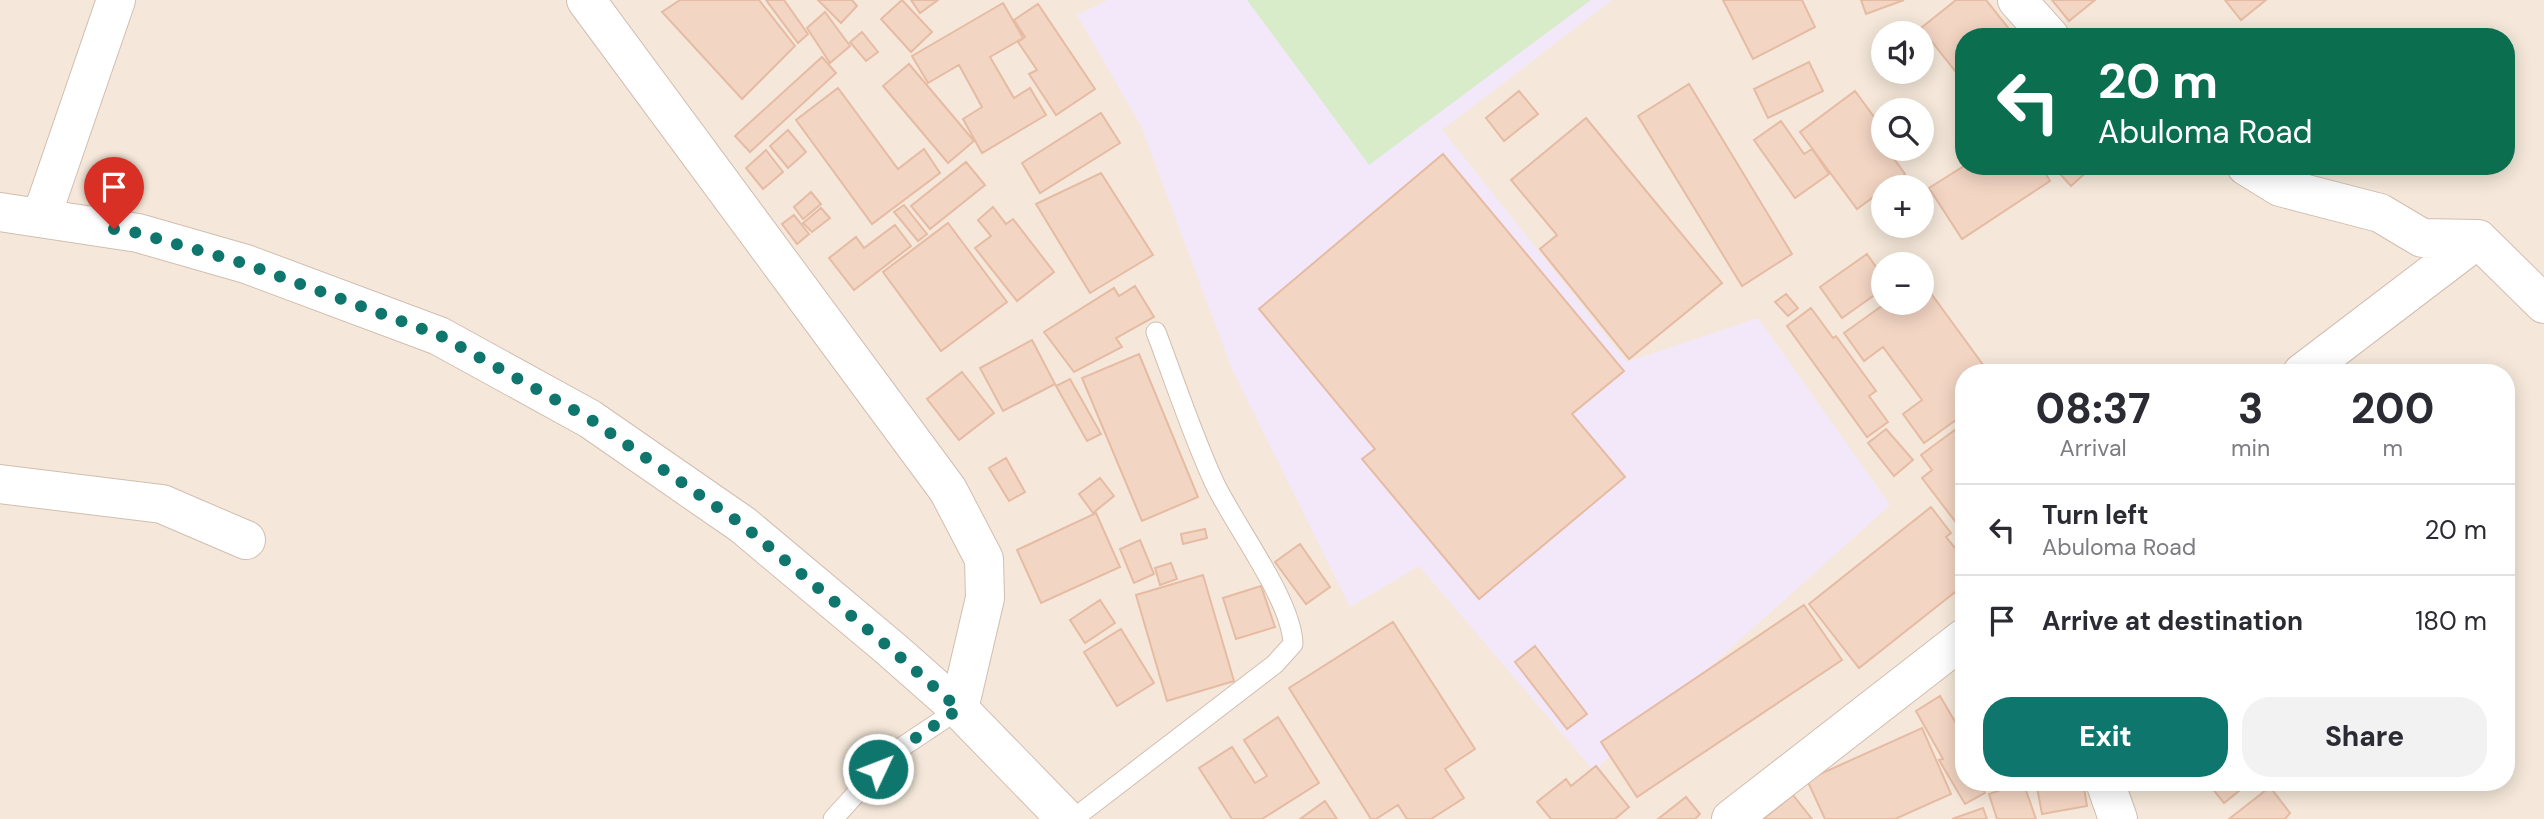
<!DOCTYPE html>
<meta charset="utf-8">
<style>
body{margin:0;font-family:"DM Sans",sans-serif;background:#f2f2f3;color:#2b2b33;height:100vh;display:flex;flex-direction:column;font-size:26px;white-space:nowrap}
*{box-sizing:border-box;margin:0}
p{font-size:23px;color:#7c7c81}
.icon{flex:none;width:38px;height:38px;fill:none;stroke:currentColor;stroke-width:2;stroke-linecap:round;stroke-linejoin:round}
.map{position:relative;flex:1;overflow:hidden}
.side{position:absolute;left:1955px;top:364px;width:560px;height:427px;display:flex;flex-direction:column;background:#fff;border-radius:28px;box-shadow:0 4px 18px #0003}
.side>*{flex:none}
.guide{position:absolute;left:1955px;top:28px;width:560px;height:147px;border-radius:28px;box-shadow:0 4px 18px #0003;background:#0b6e4f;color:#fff;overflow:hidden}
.controls{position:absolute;left:1871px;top:21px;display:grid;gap:14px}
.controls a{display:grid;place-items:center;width:63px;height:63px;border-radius:50%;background:#fff;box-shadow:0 4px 18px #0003;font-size:35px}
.pin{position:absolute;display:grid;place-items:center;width:60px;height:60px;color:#fff;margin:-72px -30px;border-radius:50% 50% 50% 0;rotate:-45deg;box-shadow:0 0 7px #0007}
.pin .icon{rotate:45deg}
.me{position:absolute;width:77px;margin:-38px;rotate:47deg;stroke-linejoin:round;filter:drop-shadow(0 0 5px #0008)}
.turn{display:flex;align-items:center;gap:24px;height:147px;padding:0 28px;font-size:32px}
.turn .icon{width:91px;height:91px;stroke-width:2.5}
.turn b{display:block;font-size:49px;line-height:60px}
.eta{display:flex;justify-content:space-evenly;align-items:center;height:119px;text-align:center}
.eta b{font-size:42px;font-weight:800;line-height:49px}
.primary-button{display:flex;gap:14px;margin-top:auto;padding:14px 28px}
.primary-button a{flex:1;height:80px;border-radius:28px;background:#0f766e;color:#fff;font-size:28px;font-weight:800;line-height:80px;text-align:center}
.primary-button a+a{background:#f2f2f3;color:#2b2b33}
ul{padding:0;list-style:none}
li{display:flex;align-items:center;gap:21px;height:91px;padding:0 28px;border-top:2px solid #e1e1e2}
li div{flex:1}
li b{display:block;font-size:26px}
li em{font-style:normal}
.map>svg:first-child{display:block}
.residential{fill:#f5e8da;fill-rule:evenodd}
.education{fill:#f3e8fa}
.green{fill:#d8ecc9}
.building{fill:#f3d5c3;stroke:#e6bba3;stroke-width:2}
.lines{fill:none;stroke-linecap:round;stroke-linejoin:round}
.service-casing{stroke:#d1beb0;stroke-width:21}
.minor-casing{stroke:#d1beb0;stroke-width:40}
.tertiary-casing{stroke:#d1beb0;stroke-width:40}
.service{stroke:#fff;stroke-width:19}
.minor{stroke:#fff;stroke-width:38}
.tertiary{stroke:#fff;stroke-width:38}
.route{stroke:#0f766e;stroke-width:12;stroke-dasharray:0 21.6}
</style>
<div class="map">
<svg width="2544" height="819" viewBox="0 0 2544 819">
<rect width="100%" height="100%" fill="#fdf6ec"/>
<path class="residential" d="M0,0H2544V819H0ZM1883,33H1922V72H1883ZM1964,37H2506V166H1964ZM1883,110H1922V149H1883ZM1883,187H1922V226H1883ZM1883,264H1922V303H1883ZM1964,373H2506V782H1964Z"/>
<path class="education" d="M1108,0H1612L1442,130L1627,362L1758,318L1890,505L1594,771L1419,566L1350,607L1232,369L1141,126L1077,15Z"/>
<path class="green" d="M1247,0H1591L1369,165Z"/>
<path class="building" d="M680,0H759L795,46L742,99L662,12Z
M766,0H784L808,34L798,43Z
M818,0H852L857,6L841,23Z
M902,0L932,32L911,52L881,19Z
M911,0H938L920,13Z
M1723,0H1802L1815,27L1753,59Z
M1861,0H1904L1866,14Z
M1956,0H1986L2009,29L2000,37H1964V66L1956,72L1921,28Z
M2052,0H2095L2069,21Z
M2225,0H2266L2241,20Z
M1003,3L1023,38L990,57L1014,98L1030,88L1046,115L982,153L963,119L982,107L959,65L928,83L912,56Z
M1038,4L1095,89L1056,115L1029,74L1037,70L1018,42L1025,37L1014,20Z
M825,12L850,46L830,63L807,28Z
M862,32L878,52L866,61L850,42Z
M822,57L836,73L750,152L735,136Z
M1809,62L1823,91L1768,118L1754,89Z
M909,64L974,141L948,163L883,86Z
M1689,84L1792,254L1742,286L1638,116Z
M838,88L898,169L924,149L940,173L872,224L796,120Z
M1519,91L1538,114L1504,141L1486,118Z
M1855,91L1883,129V149H1887L1905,174L1887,187H1883V190L1857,209L1800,132Z
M1101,113L1120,143L1040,193L1022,163Z
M1586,118L1722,283L1629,359L1540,249L1557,235L1511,180Z
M1781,121L1804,154L1812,149L1829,174L1795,198L1754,140Z
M788,130L806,152L788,168L770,146Z
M766,150L783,172L763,189L746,168Z
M1443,154L1624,371L1572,414L1625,477L1479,599L1362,459L1375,449L1259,309Z
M966,162L985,185L930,229L911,206Z
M1964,166H2041L2050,181L1962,239L1929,188Z
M2053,166H2093L2071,186Z
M1101,173L1153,255L1090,293L1036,204Z
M811,192L821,204L803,219L794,207Z
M904,205L927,234L918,241L894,212Z
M993,207L1006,224L1013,219L1054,272L1017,301L975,248L991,236L978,220Z
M821,208L830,218L812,232L803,223Z
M794,215L809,234L797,244L782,224Z
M948,223L1007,302L941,351L883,272Z
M895,225L911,246L854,290L829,258L856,237L864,248Z
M1867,254L1883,277V289L1842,318L1820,287Z
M1922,281L1989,373H1964V414L1924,443L1903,414L1922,400L1883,347L1864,361L1844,333L1886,303H1922Z
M1135,286L1154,317L1116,338L1122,347L1074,372L1044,332L1114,288L1119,296Z
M1786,294L1798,308L1788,316L1775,302Z
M1811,308L1833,338L1836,336L1876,391L1869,396L1888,422L1867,437L1787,326Z
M1032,340L1055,384L1003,411L980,368Z
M1139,354L1198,497L1142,521L1082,378Z
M962,372L994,413L959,440L927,399Z
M1070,379L1101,434L1087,441L1056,386Z
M1886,429L1913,460L1894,476L1868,443Z
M1956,429L1964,438V533L1922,478L1932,470L1921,455Z
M1006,458L1025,492L1009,501L989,468Z
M1100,478L1114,496L1093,513L1079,494Z
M1931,507L1951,533L1946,537L1964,559V585L1859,668L1809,604Z
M1096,513L1120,567L1041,603L1017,550Z
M1205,529L1207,538L1183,544L1181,534Z
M1140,540L1154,574L1134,583L1120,549Z
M1300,544L1330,587L1306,604L1275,562Z
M1171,563L1177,579L1160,585L1155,568Z
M1203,575L1234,681L1167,701L1136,595Z
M1261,586L1275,627L1236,639L1223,598Z
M1100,600L1115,623L1085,643L1070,620Z
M1804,605L1842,660L1637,797L1601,742Z
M1393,622L1475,749L1445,769L1464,798L1431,819H1407L1398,805L1376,819H1371L1289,688Z
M1121,629L1154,683L1117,706L1084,652Z
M1535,646L1587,714L1567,729L1515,662Z
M1940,696L1964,737V782H1985L1980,785L1985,793L1965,804L1939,760L1943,759L1916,711Z
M1278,717L1319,783L1262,819H1232L1199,768L1232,747L1255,783L1267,776L1244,740Z
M1922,728L1951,794L1895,819H1825L1807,780Z
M1596,766L1629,807L1615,819H1551L1537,802L1566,779L1571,786Z
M2023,782L2036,819H1997L1989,794Z
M2036,782H2083L2087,806L2042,814Z
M2207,782H2250L2224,803Z
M2270,787L2290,813L2285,819H2229Z
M1793,795L1812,819H1763Z
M1686,797L1700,814L1695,819H1658Z
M1325,801L1337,819H1300Z
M1983,808L1987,819H1952Z"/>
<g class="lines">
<defs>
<path id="service" d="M833,819L893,753L959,709
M1073,819L1275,664L1293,644C1292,600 1234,525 1214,482C1192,434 1175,382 1156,332"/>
<path id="minor" d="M586,0L948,490L984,559L985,598L959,709
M2017,0L2050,37
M2246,166L2280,187L2380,213L2422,238L2478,239L2544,304
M41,218L116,0
M2302,373L2478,239
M0,484L162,504L246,540
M2105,782L2118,819
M1731,819L1964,638"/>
<path id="tertiary" d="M0,212L138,233L246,264L439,336L590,419L743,525L891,649L959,709L1066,819"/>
</defs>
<use href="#service" class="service-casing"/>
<use href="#minor" class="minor-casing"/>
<use href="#tertiary" class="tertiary-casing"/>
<use href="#service" class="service"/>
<use href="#minor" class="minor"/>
<use href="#tertiary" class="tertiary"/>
</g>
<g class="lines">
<path class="route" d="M114,229L138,233L246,264L439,335L590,419L743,525L891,649L959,709L893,753L878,769"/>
</g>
</svg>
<div class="controls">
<a><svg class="icon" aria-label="sound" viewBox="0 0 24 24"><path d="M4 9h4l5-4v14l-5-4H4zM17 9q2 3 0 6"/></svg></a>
<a><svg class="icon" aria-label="search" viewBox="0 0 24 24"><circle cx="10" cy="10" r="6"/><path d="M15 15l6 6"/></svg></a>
<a>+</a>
<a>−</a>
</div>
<div class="pin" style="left:114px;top:229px;background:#d93025"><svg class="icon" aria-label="arrive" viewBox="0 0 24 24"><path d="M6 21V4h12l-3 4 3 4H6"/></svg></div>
<svg class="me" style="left:878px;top:769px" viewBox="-20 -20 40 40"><circle r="17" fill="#0f766e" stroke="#fff" stroke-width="3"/><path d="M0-11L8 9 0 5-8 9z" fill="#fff"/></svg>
<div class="guide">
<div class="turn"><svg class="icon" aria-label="left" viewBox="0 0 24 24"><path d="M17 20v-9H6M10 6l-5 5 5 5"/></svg><div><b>20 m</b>Abuloma Road</div></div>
</div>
<section class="side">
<div class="eta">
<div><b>08:37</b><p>Arrival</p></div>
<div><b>3</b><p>min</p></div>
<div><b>200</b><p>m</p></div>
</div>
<ul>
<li><svg class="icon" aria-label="left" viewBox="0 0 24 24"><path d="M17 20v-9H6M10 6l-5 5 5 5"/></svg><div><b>Turn left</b><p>Abuloma Road</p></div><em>20 m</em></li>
<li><svg class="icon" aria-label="arrive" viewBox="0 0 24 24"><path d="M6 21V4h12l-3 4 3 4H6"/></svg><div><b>Arrive at destination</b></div><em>180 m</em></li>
</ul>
<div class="primary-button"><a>Exit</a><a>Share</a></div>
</section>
</div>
